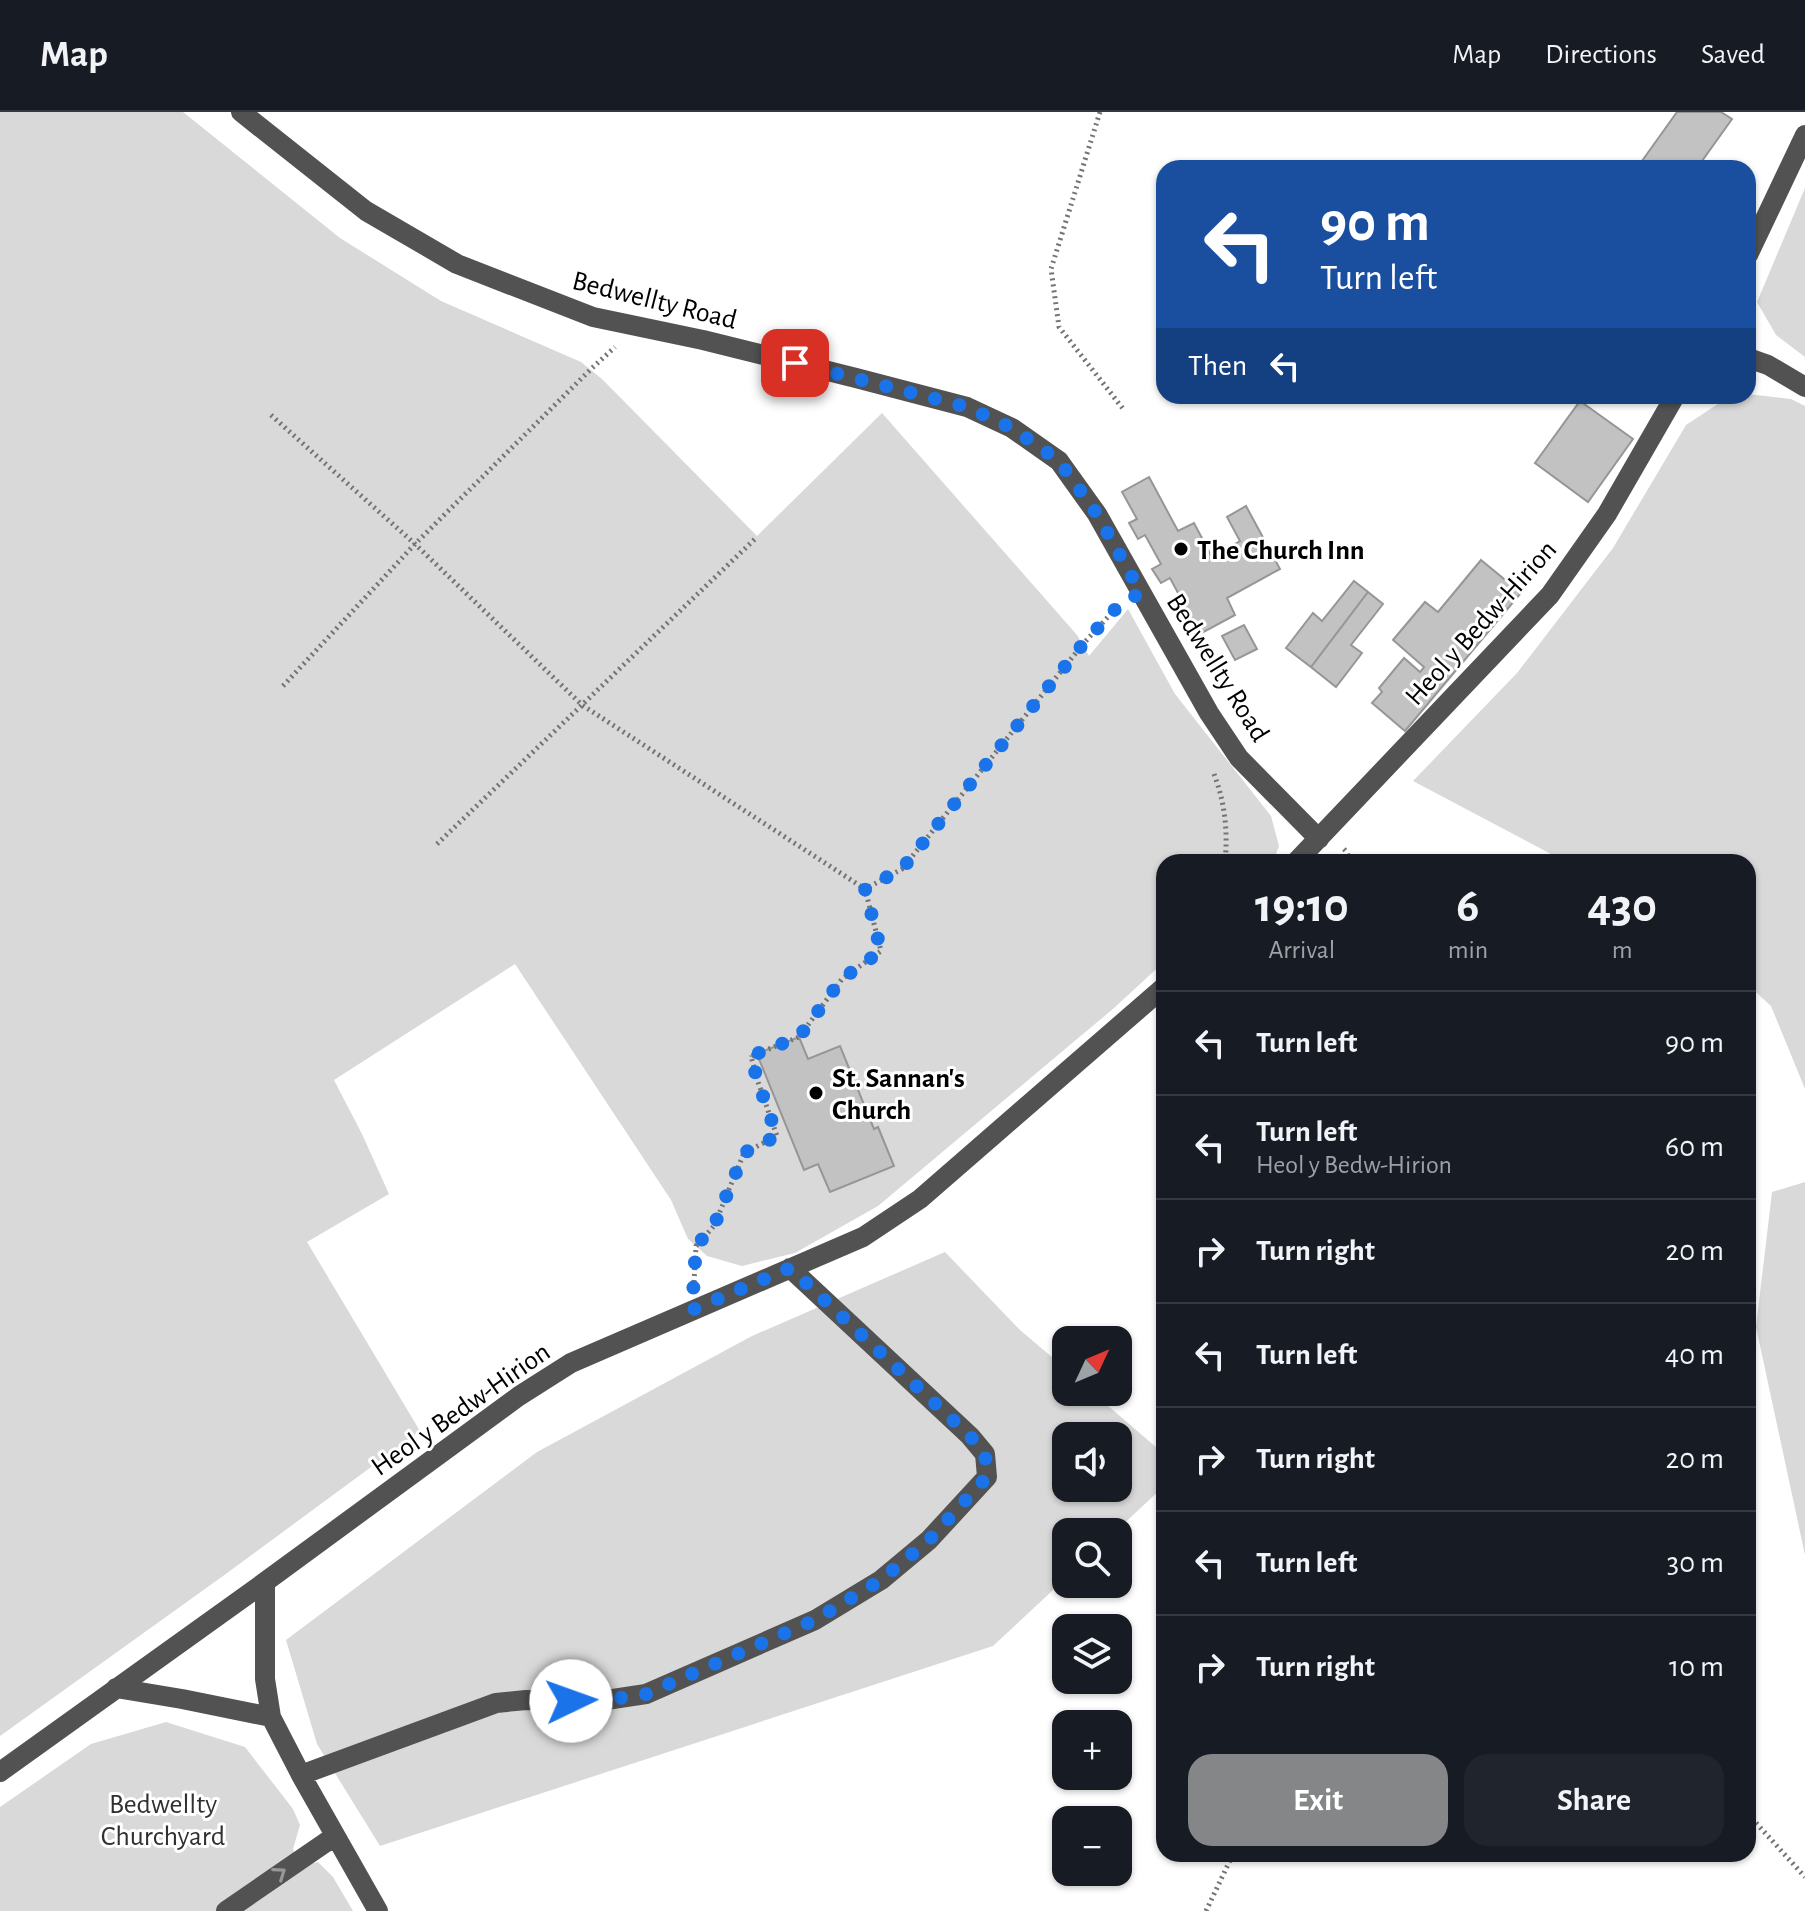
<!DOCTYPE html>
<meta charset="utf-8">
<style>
body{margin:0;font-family:"Alegreya Sans",sans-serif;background:#20242c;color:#f1f3f6;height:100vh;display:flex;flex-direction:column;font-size:30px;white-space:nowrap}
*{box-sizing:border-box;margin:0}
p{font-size:26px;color:#9ea1a6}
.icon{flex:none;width:44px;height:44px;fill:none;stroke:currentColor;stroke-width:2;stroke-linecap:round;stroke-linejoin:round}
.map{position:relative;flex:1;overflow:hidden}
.side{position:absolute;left:1156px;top:742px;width:600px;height:1008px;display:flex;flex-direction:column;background:#171b24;border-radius:24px;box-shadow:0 2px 6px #0004}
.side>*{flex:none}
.banner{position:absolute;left:1156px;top:48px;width:600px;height:244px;border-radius:24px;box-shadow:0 2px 6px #0004;background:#1a4fa0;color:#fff;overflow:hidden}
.needle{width:52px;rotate:46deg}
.tools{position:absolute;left:1052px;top:1214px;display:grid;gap:16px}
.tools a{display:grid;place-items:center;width:80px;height:80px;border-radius:16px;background:#171b24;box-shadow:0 2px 6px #0004;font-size:40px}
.pin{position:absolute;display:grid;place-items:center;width:68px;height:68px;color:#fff;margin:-34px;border-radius:16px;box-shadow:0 4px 12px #0006}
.me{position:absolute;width:88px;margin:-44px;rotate:87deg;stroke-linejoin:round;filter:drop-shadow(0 0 6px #0008)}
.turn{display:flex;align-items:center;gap:28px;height:168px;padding:0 32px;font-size:36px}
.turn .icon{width:104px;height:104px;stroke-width:2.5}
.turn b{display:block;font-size:56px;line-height:68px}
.then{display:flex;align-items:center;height:76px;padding:0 32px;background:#0003;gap:16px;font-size:30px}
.eta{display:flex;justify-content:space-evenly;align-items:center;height:136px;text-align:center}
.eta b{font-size:48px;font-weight:600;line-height:56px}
.button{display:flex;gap:16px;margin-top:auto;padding:16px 32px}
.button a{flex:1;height:92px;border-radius:24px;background:#858687;color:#fff;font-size:32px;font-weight:600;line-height:92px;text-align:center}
.button a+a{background:#20242c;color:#f1f3f6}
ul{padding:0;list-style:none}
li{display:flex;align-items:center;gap:24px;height:104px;padding:0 32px;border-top:2px solid #363941}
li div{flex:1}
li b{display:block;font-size:30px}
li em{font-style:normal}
header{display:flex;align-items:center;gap:48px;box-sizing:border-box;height:112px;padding:0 40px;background:#171b24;border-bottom:2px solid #363941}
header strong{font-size:38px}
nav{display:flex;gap:44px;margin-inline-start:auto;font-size:28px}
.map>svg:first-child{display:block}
.green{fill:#d9d9d9;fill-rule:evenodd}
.building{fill:#c2c2c2;stroke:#969696;stroke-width:2}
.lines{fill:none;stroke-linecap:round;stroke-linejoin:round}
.path{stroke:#747474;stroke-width:5;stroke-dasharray:2 4;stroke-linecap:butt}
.minor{stroke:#525252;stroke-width:20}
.oneway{stroke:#979797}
.route{stroke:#1a73e8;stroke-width:14;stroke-dasharray:0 25.2}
.poi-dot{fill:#000;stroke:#fff;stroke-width:3}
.labels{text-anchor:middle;stroke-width:6;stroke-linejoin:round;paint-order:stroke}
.street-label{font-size:28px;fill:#000;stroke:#fff}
.poi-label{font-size:28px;font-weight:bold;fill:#000;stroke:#fff;text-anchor:start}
.park-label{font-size:28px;fill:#303030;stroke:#fff}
</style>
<header>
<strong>Map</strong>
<nav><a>Map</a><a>Directions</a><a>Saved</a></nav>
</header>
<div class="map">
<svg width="1805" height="1799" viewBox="0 0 1805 1799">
<rect width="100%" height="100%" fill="#fff"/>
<path class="green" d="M0,0H183L340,126L441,189L581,250L602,267L757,424L882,301L1077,523L1089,544L1128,497L1175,582L1271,704L1279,734L1273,750H1164V850L1114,896L878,1094L795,1141L742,1154L707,1144L688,1127L671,1088L515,852L334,968L362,1022L389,1082L307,1130L420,1319L223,1464L0,1624Z
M1805,76V245L1776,223L1757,190Z
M1748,282L1791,287L1805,294V977L1771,894L1748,873V750H1566L1413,669L1517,561L1613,436L1686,313L1730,284H1748Z
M1805,1070V1443L1756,1215L1772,1080Z
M945,1140L1020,1218L1066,1257V1280H1092L1164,1342V1374L1115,1420H1066V1466L993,1534L380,1734L317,1632L286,1528L537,1340L752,1224ZM1066,1324H1118V1376H1066Z
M166,1610L245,1635L293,1697L300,1713L293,1737L300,1754L318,1750L333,1765L353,1799H0V1695L91,1632Z"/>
<path class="building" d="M1677,0H1721L1732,7L1697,56H1637Z
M1580,289L1633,327L1588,390L1535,351Z
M1149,365L1178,419L1194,411L1212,445L1240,429L1227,405L1246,394L1280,457L1227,486L1235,503L1200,522L1170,466L1161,471L1152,457L1161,452L1145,423L1138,427L1129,411L1137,407L1122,380Z
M1481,448L1521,481L1405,619L1372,591L1382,580L1379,576L1404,546L1420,560L1424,555L1393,528L1425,490L1438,500Z
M1354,469L1368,480L1311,555L1286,536L1313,501L1322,509Z
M1368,480L1383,492L1351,533L1362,541L1336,575L1311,555Z
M1244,513L1257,537L1235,548L1222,524Z
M799,925L808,947L840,934L874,1017L878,1015L894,1054L830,1080L818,1052L804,1058L759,947L751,944Z"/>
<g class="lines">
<path class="path" d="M1100,0L1051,157L1059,215L1124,298
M271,303L415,432L582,593L865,777
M283,574L415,432L591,257L615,235
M1214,662C1225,691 1228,719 1225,750
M437,732L757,425
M1344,737L1347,740L1350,750
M694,1170L696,1134L714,1114L744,1041L777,1024L757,967L751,944L799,925L842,867L881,839L865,777L902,757L1083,532L1119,493
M1748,1702L1805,1765
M1206,1799L1233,1742"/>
<path class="minor" d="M241,0L366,99L457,152L593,205L703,228L856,266L967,295L1012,316L1059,349L1097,402L1209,601L1239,646L1319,727
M1748,143L1805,23
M1748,246L1768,253L1805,275
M1296,750L1550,483L1607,402L1675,284
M265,1470V1567L271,1605L301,1663L378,1799
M116,1576L182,1587L271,1605
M0,1660L265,1470L519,1284L571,1251L863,1125L920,1087L1164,875
M301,1663L496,1591L526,1588L593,1590L646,1582L815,1508L881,1468L929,1428L987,1365L985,1342L970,1324L790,1156
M226,1799L335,1724"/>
</g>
<defs><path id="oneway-chevron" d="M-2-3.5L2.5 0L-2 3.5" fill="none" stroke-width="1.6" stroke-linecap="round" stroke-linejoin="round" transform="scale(2)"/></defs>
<use class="oneway" href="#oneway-chevron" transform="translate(280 1761) rotate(-35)"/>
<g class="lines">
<path class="route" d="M571,1589L593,1590L646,1582L815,1508L881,1468L929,1428L987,1365L985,1342L970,1324L790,1156L692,1198L696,1134L714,1114L744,1041L777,1024L757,967L751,944L799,925L842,867L881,839L865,777L902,757L1083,532L1121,491L1141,481L1097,402L1059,349L1012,316L967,295L795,251"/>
</g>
<g class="poi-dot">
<circle cx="1181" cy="437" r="8"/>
<circle cx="816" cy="981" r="8"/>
</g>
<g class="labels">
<g class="street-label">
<text transform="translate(655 187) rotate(14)" y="10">Bedwellty Road</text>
<text transform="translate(1480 510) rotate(-48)" y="10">Heol y Bedw-Hirion</text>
<text transform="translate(1219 555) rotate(58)" y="10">Bedwellty Road</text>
<text transform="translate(460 1296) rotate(-35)" y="10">Heol y Bedw-Hirion</text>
</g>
<g class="poi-label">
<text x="1197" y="447">The Church Inn</text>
<text x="832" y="975">St. Sannan's<tspan x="832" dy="32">Church</tspan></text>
</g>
<g class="park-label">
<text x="163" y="1701">Bedwellty<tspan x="163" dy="32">Churchyard</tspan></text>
</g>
</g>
</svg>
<div class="tools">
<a><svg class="needle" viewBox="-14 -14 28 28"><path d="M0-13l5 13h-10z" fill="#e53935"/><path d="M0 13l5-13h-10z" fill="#9ea1a6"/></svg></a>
<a><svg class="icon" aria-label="sound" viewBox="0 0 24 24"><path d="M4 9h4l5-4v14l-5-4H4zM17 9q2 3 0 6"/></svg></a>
<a><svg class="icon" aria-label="search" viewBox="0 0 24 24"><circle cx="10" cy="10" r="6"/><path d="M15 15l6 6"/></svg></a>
<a><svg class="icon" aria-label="layers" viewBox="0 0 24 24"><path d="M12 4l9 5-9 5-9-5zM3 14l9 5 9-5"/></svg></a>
<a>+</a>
<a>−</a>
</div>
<div class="pin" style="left:795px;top:251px;background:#d93025"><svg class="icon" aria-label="arrive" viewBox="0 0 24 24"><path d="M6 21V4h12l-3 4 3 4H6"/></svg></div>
<svg class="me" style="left:571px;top:1589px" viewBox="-20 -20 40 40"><circle r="19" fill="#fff"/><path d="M0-13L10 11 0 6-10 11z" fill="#1a73e8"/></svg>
<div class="banner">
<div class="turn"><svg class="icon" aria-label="left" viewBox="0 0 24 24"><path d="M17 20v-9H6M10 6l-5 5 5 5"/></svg><div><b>90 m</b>Turn left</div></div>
<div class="then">Then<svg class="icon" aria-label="left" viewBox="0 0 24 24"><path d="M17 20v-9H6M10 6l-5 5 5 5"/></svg></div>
</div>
<section class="side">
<div class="eta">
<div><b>19:10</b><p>Arrival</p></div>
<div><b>6</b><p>min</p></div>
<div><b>430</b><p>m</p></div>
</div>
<ul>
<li><svg class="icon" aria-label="left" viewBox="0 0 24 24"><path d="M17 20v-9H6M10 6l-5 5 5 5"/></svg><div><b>Turn left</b></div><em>90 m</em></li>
<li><svg class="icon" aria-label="left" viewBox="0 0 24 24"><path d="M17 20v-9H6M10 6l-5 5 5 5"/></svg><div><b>Turn left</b><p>Heol y Bedw-Hirion</p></div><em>60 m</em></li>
<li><svg class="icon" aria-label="right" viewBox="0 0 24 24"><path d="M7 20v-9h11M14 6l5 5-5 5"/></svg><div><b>Turn right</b></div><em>20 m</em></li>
<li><svg class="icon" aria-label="left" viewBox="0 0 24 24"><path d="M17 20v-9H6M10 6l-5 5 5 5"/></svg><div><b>Turn left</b></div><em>40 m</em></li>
<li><svg class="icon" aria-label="right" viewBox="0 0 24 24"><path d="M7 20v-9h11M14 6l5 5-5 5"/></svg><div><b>Turn right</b></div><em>20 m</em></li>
<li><svg class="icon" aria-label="left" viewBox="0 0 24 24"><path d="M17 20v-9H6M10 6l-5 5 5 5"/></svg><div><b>Turn left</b></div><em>30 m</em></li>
<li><svg class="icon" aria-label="right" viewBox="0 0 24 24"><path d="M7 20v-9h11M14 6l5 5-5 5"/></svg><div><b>Turn right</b></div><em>10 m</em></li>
</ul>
<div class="button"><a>Exit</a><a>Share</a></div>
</section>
</div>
